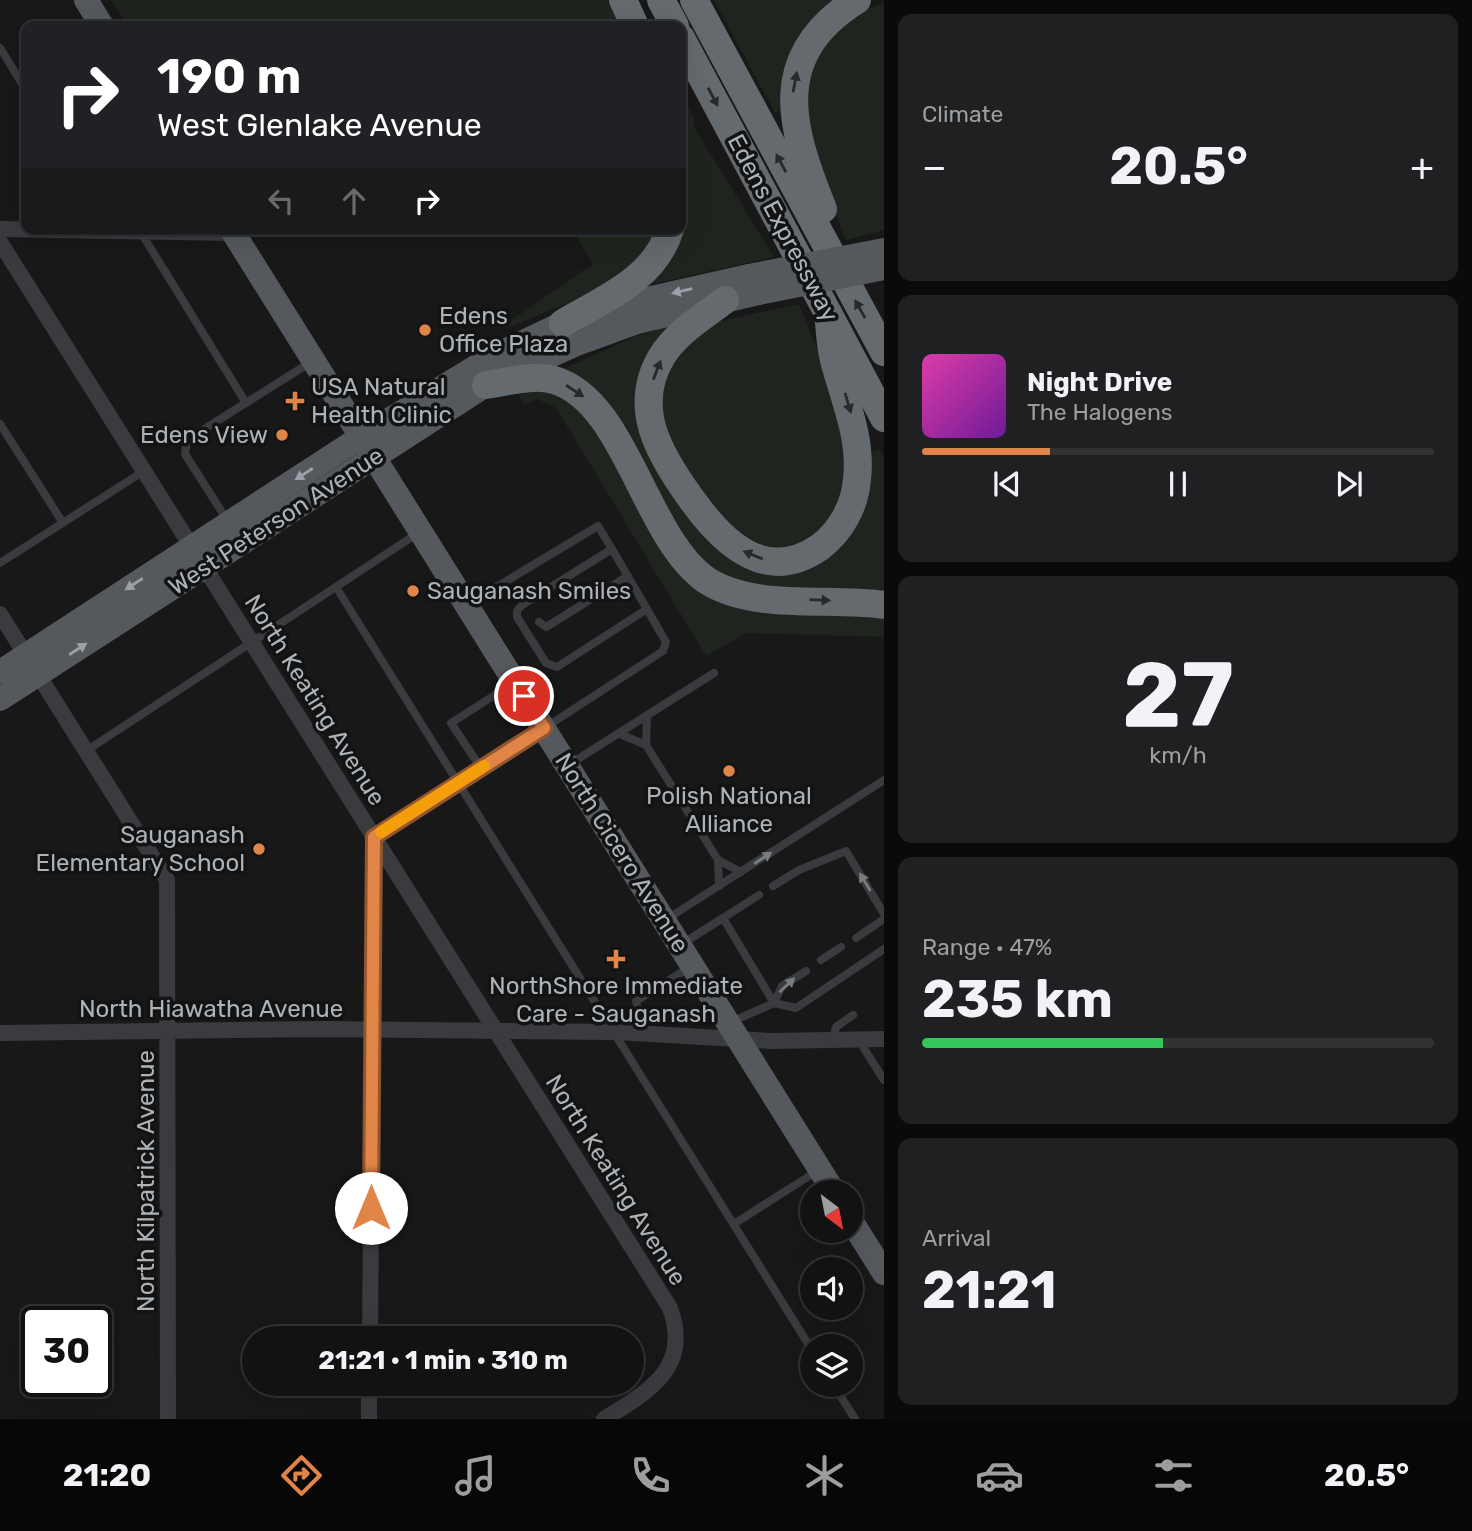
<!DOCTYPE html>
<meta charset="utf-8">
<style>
:root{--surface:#121213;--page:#1f2021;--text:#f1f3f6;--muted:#9c9ea0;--line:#313233;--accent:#e18448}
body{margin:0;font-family:Rubik,sans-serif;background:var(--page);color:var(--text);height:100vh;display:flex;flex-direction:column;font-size:26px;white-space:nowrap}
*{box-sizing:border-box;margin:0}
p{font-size:23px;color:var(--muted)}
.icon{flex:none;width:38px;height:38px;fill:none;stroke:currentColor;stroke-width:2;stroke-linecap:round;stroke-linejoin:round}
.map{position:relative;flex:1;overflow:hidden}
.details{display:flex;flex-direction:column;gap:14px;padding:14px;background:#0a0a0a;width:588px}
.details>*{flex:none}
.banner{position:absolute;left:21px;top:21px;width:665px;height:214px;border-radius:14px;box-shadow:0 7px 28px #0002,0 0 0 2px var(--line);background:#202124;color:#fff;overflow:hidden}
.needle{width:46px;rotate:148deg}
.buttons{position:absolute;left:800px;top:1180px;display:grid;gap:14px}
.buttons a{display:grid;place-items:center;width:63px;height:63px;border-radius:50%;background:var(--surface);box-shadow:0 7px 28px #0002,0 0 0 2px var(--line);font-size:35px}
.speed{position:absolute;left:21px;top:1306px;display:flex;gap:14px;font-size:35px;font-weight:700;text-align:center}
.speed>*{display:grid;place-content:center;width:91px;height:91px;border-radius:50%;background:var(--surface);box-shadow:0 7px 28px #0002,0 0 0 2px var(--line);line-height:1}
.speed .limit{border:4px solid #111;border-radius:10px;background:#fff;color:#111}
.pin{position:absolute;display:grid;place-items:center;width:60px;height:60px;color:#fff;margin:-30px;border:4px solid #fff;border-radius:50%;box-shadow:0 2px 7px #0007}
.me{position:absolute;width:77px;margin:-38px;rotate:0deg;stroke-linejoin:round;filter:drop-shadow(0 0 5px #0008)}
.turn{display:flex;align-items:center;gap:24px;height:147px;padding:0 21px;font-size:32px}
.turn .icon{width:91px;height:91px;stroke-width:2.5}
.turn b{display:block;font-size:49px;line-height:60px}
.lanes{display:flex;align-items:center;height:66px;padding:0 21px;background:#0003;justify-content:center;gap:35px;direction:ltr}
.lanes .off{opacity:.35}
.big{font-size:52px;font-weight:700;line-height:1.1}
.details .tile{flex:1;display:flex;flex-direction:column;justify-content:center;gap:10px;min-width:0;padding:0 24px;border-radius:14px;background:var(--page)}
.details .dial{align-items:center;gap:0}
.dial b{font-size:91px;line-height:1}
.song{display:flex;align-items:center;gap:21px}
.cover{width:84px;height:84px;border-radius:10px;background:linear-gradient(135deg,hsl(320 70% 55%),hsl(280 70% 35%))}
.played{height:7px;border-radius:4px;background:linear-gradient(90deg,var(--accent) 25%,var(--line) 25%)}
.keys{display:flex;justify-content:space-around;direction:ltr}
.heat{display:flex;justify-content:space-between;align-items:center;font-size:38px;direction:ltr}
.charge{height:10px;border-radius:5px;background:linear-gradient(90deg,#34c759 47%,var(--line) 0)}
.trip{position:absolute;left:242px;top:1326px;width:402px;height:70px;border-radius:35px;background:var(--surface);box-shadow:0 7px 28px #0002,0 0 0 2px var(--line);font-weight:700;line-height:70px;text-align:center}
.dock{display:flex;height:112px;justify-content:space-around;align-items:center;background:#070708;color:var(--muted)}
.dock .icon{width:49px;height:49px}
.dock .on{color:var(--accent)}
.dock b{font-size:32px;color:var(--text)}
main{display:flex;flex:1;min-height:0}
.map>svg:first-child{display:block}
</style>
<main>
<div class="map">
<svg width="884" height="1419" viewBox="0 0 884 1419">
<rect width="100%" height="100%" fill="#181819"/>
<g fill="#1f241e">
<polygon points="111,0 613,0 624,26 128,26"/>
<polygon points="714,0 842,0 784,109 775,113"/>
<path d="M884 3V230L846 240C821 176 777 84 839 30 854 17 864 8 884 3Z"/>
<polygon points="681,92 694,117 694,127 774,257 652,284 649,280 681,223 684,202"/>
<polygon points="572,229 660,229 651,252 611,285 505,329 503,326 593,264"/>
<polygon points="799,304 827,373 848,468 840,510 802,545 775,550 734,535 688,477 661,423 660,379 682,345 716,322"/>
<polygon points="674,324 645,373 706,531 808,563 867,454 879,449 884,458 884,596 763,591 711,573 561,370 636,336"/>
<polygon points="525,389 570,394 690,576 884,613 884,637 747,633 706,656 555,406 536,399 525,405 516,391"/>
</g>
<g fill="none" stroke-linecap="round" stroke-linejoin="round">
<g stroke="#393b3e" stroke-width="8">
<polyline points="0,48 26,90"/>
<polyline points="140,231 246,403"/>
<polyline points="239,232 295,229"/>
<polyline points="0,424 63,523"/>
<polyline points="227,520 185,454 187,440 311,362"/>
<polyline points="0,563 144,471"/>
<polyline points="336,587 812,1350"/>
<polyline points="468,604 598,526 612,549 522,605 517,611 517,617 546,663 557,667 647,609"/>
<polyline points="539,622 546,627 551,624 628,576"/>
<polyline points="546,727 663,651 666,642 612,549"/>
<polyline points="620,734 646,745 718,860 741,872"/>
<polyline points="646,745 647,718"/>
<polyline points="86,751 418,533"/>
<polyline points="570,764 714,673"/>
<polyline points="481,768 451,723 512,684"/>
<polyline points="718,860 719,886"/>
<polyline points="773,886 799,870 846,851 884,914"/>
<polyline points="723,918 759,895"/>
<polyline points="667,919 884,780"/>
<polyline points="856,938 884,919"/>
<polyline points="682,944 723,918 774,1003"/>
<polyline points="821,960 841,947"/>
<polyline points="774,1003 782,986 806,971"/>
<polyline points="731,1022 774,1003 796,1008 884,949"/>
<polyline points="644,1033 636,1001 690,967"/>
<polyline points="858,1039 884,1080"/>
<polyline points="833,1040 836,1027 853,1015"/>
<polyline points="734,1224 817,1171"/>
<polyline points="833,1384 855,1419"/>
</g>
<g stroke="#393b3e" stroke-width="16">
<polyline points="0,229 233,233"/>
<path d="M0 242 670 1308C692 1368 648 1392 604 1419"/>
<polyline points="0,614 167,880 168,1419"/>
<polyline points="0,1033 324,1029 615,1032 772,1041 884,1039"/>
<polyline points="370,1339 374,837 544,728"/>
<polyline points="369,1419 369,1384"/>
</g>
<g stroke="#55595d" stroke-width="24">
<polyline points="86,0 102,26"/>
<polyline points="231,229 834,1192"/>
<polyline points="0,672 361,437 492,357 563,323 625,304 749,276"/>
<polyline points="0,699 486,385 574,345 637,322 758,293"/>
<polyline points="850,1219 884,1273"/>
</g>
<g stroke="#656a6f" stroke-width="28">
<polyline points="623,0 635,26"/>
<polyline points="661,0 675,26"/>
<polyline points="694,0 884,352"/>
<polyline points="681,38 884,418"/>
<path d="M823 209C790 127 768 56 857 0"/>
<path d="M725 300C703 317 677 332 662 356 631 407 659 454 690 497 720 540 764 586 820 547 841 531 855 506 857 479 862 438 844 399 834 360 830 346 830 328 828 313"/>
<path d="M563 323C604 299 655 279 670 229"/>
<path d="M486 385C507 382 533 374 554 380 626 401 644 536 706 580 753 611 830 597 884 605"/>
</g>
<g stroke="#55595d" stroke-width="24">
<polyline points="749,276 884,250"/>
<polyline points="758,293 884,268"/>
</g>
</g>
<defs><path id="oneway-solid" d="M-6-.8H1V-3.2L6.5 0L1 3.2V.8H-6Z" transform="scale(1.75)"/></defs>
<g fill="#28292b">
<use href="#oneway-solid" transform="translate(795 82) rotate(-79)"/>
<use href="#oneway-solid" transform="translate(713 97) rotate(62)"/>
<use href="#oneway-solid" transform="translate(781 163) rotate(-118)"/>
<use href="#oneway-solid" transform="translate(860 309) rotate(-119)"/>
<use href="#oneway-solid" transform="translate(657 370) rotate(-69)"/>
<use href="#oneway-solid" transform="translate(575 391) rotate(33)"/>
<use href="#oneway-solid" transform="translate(848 403) rotate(73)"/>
<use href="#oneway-solid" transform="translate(753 555) rotate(-158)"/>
<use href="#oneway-solid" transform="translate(820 600) rotate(2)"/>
</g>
<g fill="#9aa1a6">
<use href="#oneway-solid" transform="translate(682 291) rotate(167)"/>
<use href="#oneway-solid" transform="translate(304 474) rotate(147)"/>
<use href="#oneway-solid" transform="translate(134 584) rotate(147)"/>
<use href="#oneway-solid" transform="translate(78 649) rotate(-33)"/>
</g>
<g fill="#787d81">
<use href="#oneway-solid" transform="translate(763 858) rotate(-33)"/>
<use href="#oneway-solid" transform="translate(865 882) rotate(-121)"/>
<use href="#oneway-solid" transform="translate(787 985) rotate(-43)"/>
</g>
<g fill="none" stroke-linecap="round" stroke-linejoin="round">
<g stroke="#92562f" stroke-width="18">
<polyline id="route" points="371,1208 374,837 544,728 524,696"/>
</g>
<use href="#route" stroke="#e18448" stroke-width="12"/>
<polyline stroke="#f59e0b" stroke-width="12" points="381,832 484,766"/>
</g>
<g fill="#e18448" stroke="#131314" stroke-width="2.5">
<circle cx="425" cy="330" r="7"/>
<path d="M291.5 390.5h7v7h7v7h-7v7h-7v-7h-7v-7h7z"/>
<circle cx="282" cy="435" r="7"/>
<circle cx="413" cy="591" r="7"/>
<circle cx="729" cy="771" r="7"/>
<circle cx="259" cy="849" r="7"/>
<path d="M612.5 948.5h7v7h7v7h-7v7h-7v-7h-7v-7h7z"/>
</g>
<g text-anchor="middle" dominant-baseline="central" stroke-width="7" stroke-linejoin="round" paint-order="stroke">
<g font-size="24" fill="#abb3b8" stroke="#131314">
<text transform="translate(783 228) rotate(62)">Edens Expressway</text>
<text transform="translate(276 521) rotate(-33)">West Peterson Avenue</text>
<text transform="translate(315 700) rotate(58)">North Keating Avenue</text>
<text transform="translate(622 853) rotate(58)">North Cicero Avenue</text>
<text x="211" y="1009">North Hiawatha Avenue</text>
<text transform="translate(616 1180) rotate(58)">North Keating Avenue</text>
<text transform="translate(146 1181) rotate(-90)">North Kilpatrick Avenue</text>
</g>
<g font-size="24" fill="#abb3b8" stroke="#131314" text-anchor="start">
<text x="439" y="316">Edens<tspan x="439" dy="28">Office Plaza</tspan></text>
<text x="311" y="387">USA Natural<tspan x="311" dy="28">Health Clinic</tspan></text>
<text x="268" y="435" text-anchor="end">Edens View</text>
<text x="427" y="591">Sauganash Smiles</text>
<text x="729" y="796" text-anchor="middle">Polish National<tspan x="729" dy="28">Alliance</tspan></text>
<text x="245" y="835" text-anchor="end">Sauganash<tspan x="245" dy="28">Elementary School</tspan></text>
<text x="616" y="986" text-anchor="middle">NorthShore Immediate<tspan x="616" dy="28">Care - Sauganash</tspan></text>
</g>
</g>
</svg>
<div class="buttons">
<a><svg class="needle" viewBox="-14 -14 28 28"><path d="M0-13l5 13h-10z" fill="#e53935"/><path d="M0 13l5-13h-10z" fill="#9c9ea0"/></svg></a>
<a><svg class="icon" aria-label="sound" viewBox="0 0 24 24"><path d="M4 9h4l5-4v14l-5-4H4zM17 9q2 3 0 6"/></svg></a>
<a><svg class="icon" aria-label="layers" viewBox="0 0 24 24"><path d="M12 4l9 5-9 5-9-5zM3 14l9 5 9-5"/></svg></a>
</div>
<div class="speed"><div class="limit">30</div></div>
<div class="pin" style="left:524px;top:696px;background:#d93025"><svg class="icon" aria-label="arrive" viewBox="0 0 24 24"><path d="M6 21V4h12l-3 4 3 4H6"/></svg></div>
<svg class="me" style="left:371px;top:1208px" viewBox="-20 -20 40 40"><circle r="19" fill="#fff"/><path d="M0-13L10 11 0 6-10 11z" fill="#e18448"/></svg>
<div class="trip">21:21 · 1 min · 310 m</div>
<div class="banner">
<div class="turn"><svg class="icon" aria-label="right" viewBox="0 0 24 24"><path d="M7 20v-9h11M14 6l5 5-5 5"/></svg><div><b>190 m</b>West Glenlake Avenue</div></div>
<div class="lanes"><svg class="icon off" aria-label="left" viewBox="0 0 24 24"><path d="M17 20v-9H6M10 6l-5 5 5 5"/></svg><svg class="icon off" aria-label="ahead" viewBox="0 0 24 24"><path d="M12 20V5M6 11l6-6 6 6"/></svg><svg class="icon" aria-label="right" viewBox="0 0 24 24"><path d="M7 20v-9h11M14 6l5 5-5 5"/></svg></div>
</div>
</div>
<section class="details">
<div class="tile"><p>Climate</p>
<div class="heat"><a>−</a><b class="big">20.5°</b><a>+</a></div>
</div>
<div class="tile">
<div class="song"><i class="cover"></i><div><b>Night Drive</b><p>The Halogens</p></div></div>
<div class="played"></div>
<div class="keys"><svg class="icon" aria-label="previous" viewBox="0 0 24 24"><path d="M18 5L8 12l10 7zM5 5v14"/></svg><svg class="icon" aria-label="pause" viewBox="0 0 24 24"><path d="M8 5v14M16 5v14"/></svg><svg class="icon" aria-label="next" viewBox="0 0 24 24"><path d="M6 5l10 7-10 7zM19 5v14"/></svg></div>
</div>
<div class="tile dial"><b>27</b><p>km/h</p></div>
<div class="tile"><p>Range · 47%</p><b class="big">235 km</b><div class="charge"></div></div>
<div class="tile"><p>Arrival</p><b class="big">21:21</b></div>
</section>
</main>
<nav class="dock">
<b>21:20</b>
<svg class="icon on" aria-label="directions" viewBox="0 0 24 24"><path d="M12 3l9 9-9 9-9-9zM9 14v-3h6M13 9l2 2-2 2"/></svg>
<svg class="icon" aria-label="music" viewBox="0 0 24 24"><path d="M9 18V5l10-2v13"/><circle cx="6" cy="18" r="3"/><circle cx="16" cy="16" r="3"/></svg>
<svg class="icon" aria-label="phone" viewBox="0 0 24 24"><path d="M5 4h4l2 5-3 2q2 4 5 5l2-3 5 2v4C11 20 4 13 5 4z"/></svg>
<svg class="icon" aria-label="climate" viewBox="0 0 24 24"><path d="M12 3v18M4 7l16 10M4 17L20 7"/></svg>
<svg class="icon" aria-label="car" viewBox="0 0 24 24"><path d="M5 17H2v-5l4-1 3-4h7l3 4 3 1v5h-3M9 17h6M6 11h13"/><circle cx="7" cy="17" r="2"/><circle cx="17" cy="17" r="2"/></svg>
<svg class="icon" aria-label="filters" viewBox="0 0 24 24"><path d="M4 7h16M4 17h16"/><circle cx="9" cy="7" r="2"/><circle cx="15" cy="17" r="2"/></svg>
<b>20.5°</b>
</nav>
